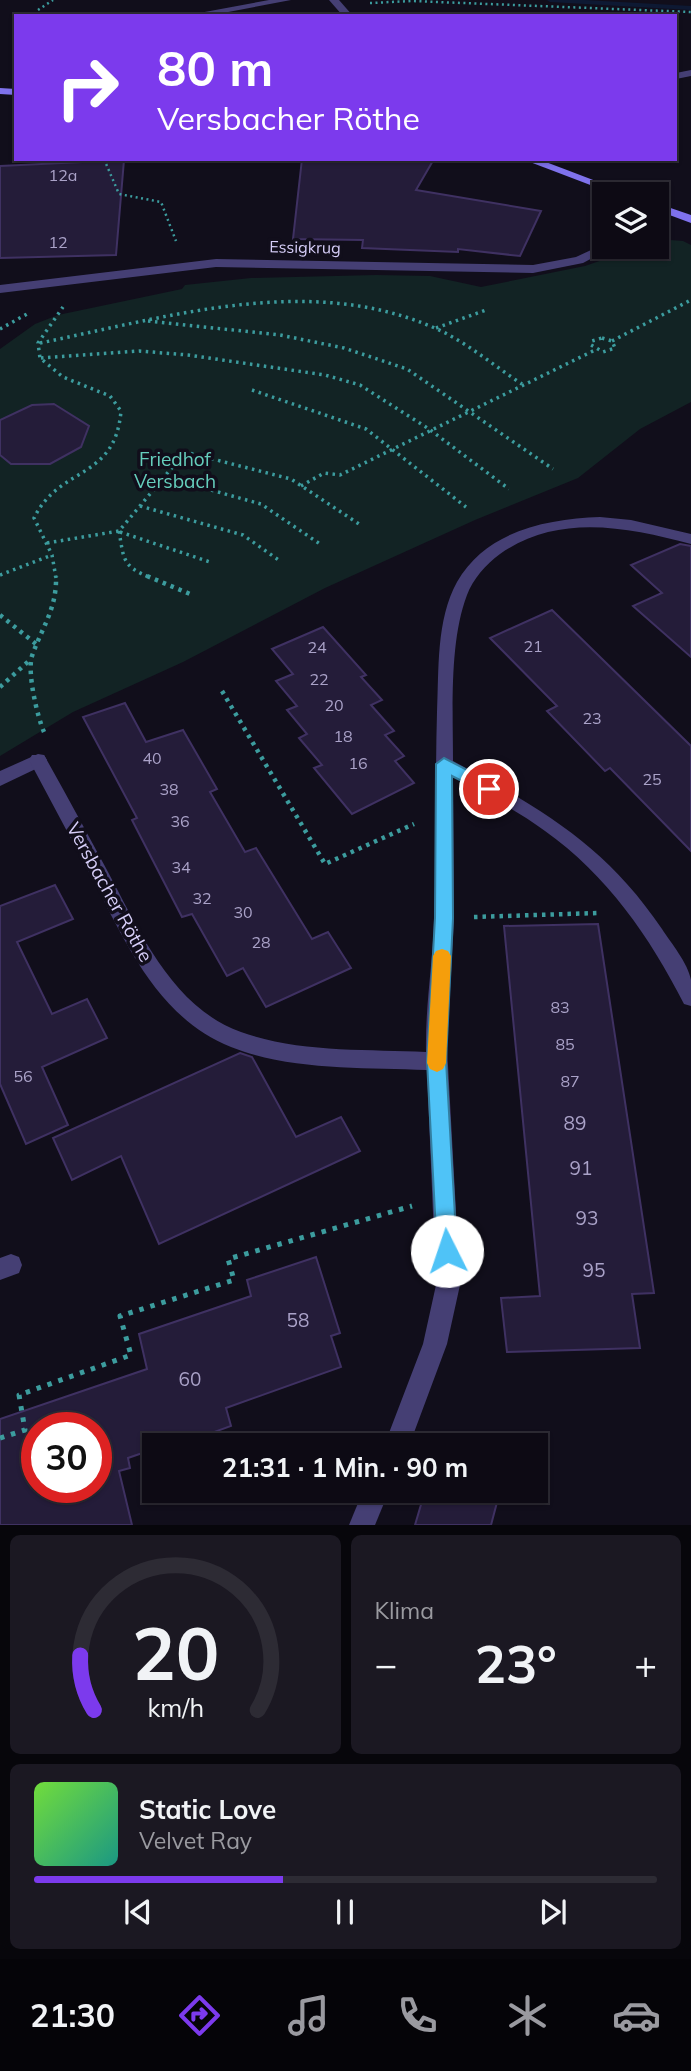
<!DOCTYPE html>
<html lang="de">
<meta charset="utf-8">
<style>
:root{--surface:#0d0a14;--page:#1b1822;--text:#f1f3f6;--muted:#9a9aa0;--line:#2d2b34;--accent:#7c3aed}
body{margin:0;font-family:Mulish,sans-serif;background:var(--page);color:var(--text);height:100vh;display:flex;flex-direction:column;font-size:26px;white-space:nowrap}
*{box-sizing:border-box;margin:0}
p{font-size:23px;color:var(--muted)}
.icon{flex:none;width:38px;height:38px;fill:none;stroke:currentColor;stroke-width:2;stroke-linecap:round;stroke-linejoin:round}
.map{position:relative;height:1525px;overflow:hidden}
.panel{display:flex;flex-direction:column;gap:10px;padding:10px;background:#07060b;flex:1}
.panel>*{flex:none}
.top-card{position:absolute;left:14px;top:14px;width:663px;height:147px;border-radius:0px;box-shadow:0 2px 5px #0004,0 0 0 2px var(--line);background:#7c3aed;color:#fff;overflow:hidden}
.controls{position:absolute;left:592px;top:182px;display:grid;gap:14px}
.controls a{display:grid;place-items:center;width:77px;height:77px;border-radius:0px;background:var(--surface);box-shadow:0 2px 5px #0004,0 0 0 2px var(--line);font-size:35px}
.speed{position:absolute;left:21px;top:1412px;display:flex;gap:14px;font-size:35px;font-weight:700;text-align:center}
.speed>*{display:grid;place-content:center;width:91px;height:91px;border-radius:50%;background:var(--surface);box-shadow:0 2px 5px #0004,0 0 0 2px var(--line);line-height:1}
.speed .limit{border:10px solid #d22;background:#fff;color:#111}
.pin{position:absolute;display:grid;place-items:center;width:60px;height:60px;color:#fff;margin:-30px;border:4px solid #fff;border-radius:50%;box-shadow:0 2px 7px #0007}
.me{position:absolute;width:77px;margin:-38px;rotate:356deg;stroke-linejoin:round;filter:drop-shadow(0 0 5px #0008)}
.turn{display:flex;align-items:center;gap:24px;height:147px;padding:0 28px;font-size:32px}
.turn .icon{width:91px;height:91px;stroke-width:2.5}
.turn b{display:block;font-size:49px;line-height:60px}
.big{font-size:52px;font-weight:700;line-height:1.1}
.panel .tile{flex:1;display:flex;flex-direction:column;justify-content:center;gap:10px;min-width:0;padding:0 24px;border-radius:10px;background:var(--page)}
.panel .dial{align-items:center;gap:0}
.dial svg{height:182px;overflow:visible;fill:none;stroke:var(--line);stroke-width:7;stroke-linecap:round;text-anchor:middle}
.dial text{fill:var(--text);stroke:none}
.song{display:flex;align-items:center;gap:21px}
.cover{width:84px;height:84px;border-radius:10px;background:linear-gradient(135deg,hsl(100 70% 55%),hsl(170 70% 35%))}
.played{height:7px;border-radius:4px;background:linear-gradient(90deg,var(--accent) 40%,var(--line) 40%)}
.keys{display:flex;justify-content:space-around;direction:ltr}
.heat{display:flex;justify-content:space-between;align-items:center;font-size:38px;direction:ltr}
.panel .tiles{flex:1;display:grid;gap:10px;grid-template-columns:1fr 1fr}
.tile:last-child{grid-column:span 2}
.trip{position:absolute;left:142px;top:1433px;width:406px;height:70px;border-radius:0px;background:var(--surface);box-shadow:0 2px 5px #0004,0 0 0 2px var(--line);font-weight:700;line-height:70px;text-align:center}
.tabs{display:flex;height:112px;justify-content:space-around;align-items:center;background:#050408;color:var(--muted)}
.tabs .icon{width:49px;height:49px}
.tabs .current{color:var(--accent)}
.tabs b{font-size:32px;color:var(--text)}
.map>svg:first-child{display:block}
</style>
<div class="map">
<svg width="691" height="1525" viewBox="0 0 691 1525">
<rect width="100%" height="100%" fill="#110e1b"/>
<polygon fill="#122324" points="656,239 683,241 691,245 691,402 640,429 578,478 475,520 325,588 183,662 73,712 0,756 0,349 35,324 58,315 182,289 185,285 251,278 376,275 430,276 481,287 585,266 640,247 656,247"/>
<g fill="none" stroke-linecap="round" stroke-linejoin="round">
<polygon fill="#0e1933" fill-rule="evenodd" points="547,0 585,0 691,6 691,10 550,2"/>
</g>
<g fill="#241c39" stroke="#3f3162" stroke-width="2" fill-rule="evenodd">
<polygon points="302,159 434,159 416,190 541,211 520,256 458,249 458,252 362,248 363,240 293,239"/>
<polygon points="124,160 116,255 0,258 0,166"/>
<polygon points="54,404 89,426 81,447 50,464 11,464 0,455 0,420 32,405"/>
<polygon points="680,544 691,546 691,657 633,606 662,593 631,565"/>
<polygon points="552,610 691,746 691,851 610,768 605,771 547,711 557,706 490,638"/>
<polygon points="323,627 366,675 361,677 382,700 371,705 394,731 385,735 404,756 395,761 414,783 352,814 314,768 322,765 299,738 307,734 287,710 297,706 276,681 293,674 272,649"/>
<polygon points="125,703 146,742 183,730 217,789 210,792 245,852 256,848 312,939 328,932 351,968 266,1007 243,968 227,976 192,914 182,917 132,820 137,818 83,717"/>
<polygon points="55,885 73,919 17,942 52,1014 87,999 107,1038 42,1067 68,1125 26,1144 0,1084 0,906"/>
<polygon points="598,924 654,1293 632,1294 640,1348 507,1352 501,1298 540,1296 504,926"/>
<polygon points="240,1053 252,1057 296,1137 341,1117 360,1151 159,1244 121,1156 72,1180 53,1138"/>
<path d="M316 1257 340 1333 331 1336 341 1367 226 1408 231 1426 176 1446H154V1449L128 1458 130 1468 119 1471 132 1525H0V1419L147 1369 139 1334 251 1296 247 1280ZM37 1428H96V1488H37Z"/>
<polygon points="425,1491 500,1491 491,1525 415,1525"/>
</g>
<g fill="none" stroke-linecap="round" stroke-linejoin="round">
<g stroke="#3c9c9e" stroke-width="2.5" stroke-dasharray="2 3.5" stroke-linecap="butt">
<polyline points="370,3 412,1 691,12"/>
<polyline points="38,10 53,0"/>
<polyline points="104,159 119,194 161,202 176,241"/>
</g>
<g stroke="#3c9c9e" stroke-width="3.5" stroke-dasharray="2.5 4.5" stroke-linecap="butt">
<polyline points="148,321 280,335 344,348 407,369 553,469"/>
<polyline points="436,328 486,310"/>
<polyline points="0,329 27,314"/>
<polygon points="602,338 612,341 615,348 603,352 591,345 592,341"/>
<polyline points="612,341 691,300"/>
<path d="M40 343C169 317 310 272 437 329 468 343 494 366 522 384"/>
<polyline points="41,358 139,351 188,355 325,375 360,385 429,429 509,489"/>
<polyline points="252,390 366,429 466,507"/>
<polyline points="164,477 261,504 320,544"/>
<polyline points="301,486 324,473 340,475 595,350"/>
<polyline points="140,506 243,535 280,561"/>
<path d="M119 531C124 560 122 566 151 578"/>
<polyline points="120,532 213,563"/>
<polyline points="47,543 119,531 185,452 291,479 359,524"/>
<polyline points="0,575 52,555"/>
<path d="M56 578 52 555 34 518C60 465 115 481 121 411L110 396 63 377 40 358 38 343 63 307"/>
</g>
<g stroke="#3c9c9e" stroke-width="4.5" stroke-dasharray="3.5 5" stroke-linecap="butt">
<polyline points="147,576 190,594"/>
<polyline points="0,615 36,644"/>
<polyline points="0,687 31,659"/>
<polyline points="222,691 325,864 414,824"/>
<path d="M44 732C37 716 27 672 32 656 42 627 57 609 56 576"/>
<polyline points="474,917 598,913"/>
</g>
<polyline stroke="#3c9c9e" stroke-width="5" stroke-dasharray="4.5 7" stroke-linecap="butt" points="0,1438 25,1430 19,1395 131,1355 120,1316 234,1280 228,1259 412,1206"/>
<g fill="#453f74" fill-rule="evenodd">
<polygon points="38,754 44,755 47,760 44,765 0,786 0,771"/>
<polygon points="11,1254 19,1257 22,1265 19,1273 0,1280 0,1258"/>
</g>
<g fill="#453f74" fill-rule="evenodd">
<polygon points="269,0 291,0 207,16 183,16"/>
<polygon points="329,0 339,0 353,16 343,16"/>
<polygon points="691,70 691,76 676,79 676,73"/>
<polygon points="666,206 672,209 656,217 656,209"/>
<polygon points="604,244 604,247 613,247 583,263 533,273 216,267 0,293 0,285 216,259 533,265 576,257"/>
<path d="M600 517 631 520 691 534V544C627 527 558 513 500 554 486 564 473 579 467 595 449 642 453 711 453 761 540 808 605 844 662 929 671 943 688 963 691 980 691 988 691 998 691 1006L684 1004C650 937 607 875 545 831 517 810 484 794 453 777L454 918 447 1047 460 1285 447 1344 409 1446H384L423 1344 436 1285 427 1070C363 1067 292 1071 231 1047 158 1018 126 943 92 878 71 839 50 799 29 760L32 755H44C66 794 87 833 108 872 140 932 173 1008 241 1032 299 1053 366 1049 426 1052 425 1007 433 963 434 919 437 850 435 781 437 712 439 670 436 620 457 582 486 531 546 519 600 517Z"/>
<polygon points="363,1491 389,1491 375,1525 349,1525"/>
</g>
<g fill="#7f72ec" fill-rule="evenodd">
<polygon points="0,88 16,89 16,95 0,94"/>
<polygon points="522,159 538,159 630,194 614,194"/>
<polygon points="656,203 691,215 691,223 656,210"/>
</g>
</g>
<polygon fill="#4fc3f7" stroke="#337fa1" stroke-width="2" points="444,758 494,784 497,789 489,795 452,776 453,918 446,1061 457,1251 454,1258 447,1261 440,1258 437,1251 427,1061 435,918 436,764"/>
<polygon fill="#f59e0b" points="442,949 448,951 451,956 446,1063 443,1069 437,1072 430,1069 427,1063 433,956 436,951"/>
<g text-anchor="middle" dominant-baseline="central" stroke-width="7" stroke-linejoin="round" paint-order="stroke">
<g font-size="16" fill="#aaa2c8">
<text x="63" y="175">12a</text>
<text x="58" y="242">12</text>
<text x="533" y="646">21</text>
<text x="317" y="647">24</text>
<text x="319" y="679">22</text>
<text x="334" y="705">20</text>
<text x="592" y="718">23</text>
<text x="343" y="736">18</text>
<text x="152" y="758">40</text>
<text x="358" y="763">16</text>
<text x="652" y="779">25</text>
<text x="169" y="789">38</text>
<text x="180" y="821">36</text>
<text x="181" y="867">34</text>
<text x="202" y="898">32</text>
<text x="243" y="912">30</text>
<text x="261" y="942">28</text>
<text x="560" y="1007">83</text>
<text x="565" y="1044">85</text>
<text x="23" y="1076">56</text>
<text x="570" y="1081">87</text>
</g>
<g font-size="16" fill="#d6cef8" stroke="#110e1b">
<text transform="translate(305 247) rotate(1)">Essigkrug</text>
</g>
<g font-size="19" fill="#65cdbc" stroke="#110e1b">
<text x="175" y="459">Friedhof<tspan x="175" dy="22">Versbach</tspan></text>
</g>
<g font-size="19" fill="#d6cef8" stroke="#110e1b">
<text transform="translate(110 892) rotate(61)">Versbacher Röthe</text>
</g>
<g font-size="19" fill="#aaa2c8">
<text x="575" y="1123">89</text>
<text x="581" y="1168">91</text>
<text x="587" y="1218">93</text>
<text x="594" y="1270">95</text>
<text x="298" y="1320">58</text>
<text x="190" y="1379">60</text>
</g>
</g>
</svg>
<div class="controls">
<a><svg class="icon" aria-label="layers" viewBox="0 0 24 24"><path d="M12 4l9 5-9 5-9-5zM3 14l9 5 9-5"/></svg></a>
</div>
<div class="speed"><div class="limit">30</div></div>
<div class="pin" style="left:489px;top:789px;background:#d93025"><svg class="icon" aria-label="arrive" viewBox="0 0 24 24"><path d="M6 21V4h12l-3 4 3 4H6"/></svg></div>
<svg class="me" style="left:447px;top:1251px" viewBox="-20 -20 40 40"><circle r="19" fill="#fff"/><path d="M0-13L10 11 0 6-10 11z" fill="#4fc3f7"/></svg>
<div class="trip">21:31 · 1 Min. · 90 m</div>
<div class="top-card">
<div class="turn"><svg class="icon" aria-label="right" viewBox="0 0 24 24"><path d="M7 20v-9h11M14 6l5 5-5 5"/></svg><div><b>80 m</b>Versbacher Röthe</div></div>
</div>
</div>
<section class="panel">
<div class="tiles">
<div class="tile dial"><svg viewBox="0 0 100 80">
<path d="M14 69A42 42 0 1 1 86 69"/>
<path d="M14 69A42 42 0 0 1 8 45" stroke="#7c3aed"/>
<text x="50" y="56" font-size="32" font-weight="700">20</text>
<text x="50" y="72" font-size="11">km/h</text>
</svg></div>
<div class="tile"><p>Klima</p>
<div class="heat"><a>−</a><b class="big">23°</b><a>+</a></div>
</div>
<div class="tile">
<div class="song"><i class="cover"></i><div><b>Static Love</b><p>Velvet Ray</p></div></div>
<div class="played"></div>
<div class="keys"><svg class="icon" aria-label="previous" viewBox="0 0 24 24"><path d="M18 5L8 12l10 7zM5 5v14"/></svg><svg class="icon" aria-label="pause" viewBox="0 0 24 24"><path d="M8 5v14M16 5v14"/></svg><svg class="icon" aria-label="next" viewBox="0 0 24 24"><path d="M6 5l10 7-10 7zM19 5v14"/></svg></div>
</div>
</div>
</section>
<nav class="tabs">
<b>21:30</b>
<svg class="icon current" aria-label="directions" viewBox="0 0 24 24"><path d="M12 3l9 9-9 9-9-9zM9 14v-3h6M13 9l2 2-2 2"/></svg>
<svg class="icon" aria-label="music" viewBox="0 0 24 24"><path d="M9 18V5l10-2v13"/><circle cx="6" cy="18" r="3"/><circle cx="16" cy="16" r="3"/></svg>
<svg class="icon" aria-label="phone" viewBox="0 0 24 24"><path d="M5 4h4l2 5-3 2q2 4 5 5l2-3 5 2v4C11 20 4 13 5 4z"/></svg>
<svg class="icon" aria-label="climate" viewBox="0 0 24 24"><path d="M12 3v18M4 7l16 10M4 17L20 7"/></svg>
<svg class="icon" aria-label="car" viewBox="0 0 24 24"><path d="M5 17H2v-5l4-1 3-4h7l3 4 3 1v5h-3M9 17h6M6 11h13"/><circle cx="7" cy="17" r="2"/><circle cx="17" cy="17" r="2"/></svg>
</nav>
